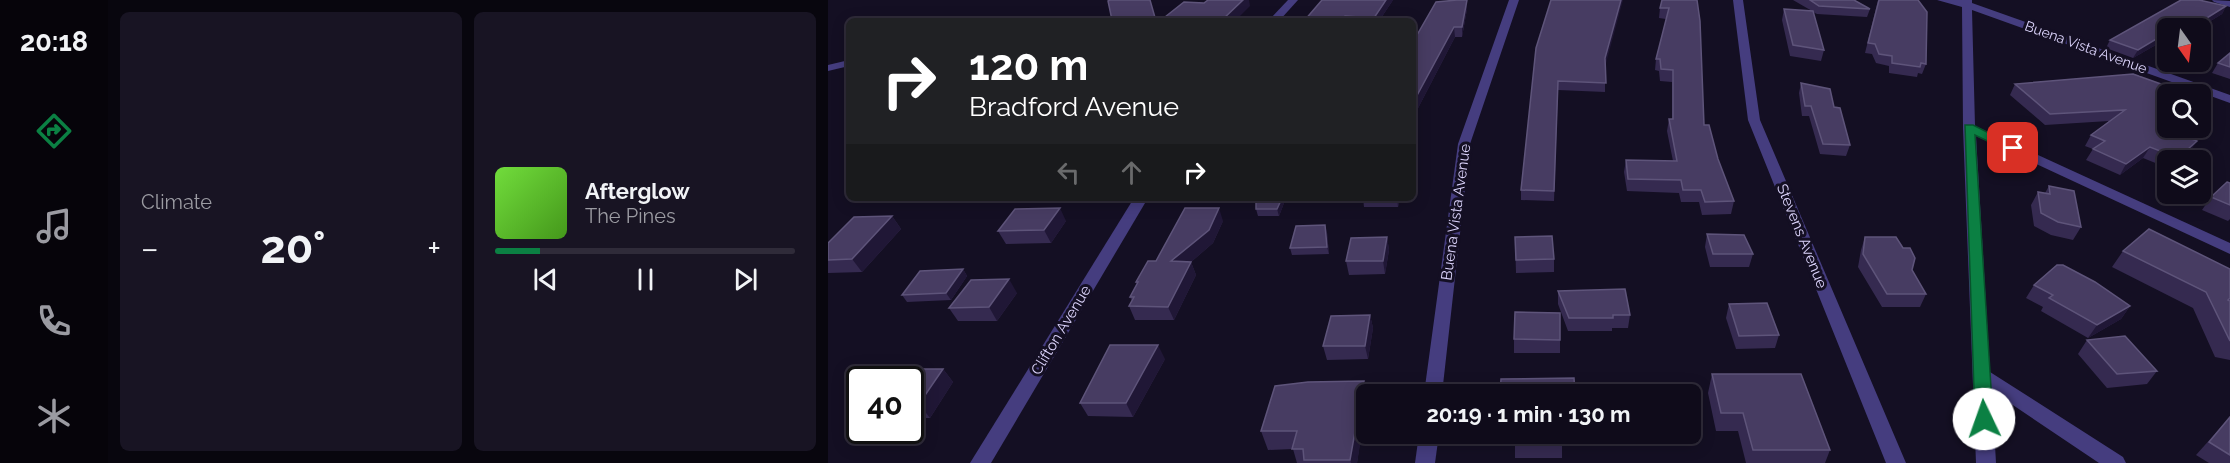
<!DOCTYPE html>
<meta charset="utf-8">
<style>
:root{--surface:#0f0b1a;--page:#181423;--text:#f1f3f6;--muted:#9b9ba2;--line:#2f2b39;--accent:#0b8043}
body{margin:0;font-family:Raleway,sans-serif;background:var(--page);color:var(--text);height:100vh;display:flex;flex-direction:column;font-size:22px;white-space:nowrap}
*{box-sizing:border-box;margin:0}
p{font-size:20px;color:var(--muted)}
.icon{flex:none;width:33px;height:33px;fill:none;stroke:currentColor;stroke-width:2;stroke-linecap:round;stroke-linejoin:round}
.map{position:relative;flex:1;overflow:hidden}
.drawer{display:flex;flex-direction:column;gap:12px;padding:12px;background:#08060e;width:720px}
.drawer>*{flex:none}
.hud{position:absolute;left:18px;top:18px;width:570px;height:183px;border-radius:9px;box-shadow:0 3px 15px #0003,0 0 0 2px var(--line);background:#202124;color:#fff;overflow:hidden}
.needle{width:39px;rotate:166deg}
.buttons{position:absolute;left:1329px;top:18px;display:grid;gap:12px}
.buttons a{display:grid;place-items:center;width:54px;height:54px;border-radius:9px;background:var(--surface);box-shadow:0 3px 15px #0003,0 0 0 2px var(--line);font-size:30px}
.speed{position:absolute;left:18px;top:366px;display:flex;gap:12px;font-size:30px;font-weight:700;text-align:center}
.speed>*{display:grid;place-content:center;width:78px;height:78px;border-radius:50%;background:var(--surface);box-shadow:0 3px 15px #0003,0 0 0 2px var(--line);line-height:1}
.speed .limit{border:3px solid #111;border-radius:9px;background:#fff;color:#111}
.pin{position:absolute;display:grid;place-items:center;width:51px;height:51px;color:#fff;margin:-26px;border-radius:12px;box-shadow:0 3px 9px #0006}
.me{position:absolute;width:66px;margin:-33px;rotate:357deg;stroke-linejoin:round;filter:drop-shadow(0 0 4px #0008)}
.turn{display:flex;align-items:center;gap:21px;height:126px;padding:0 24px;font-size:27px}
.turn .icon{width:78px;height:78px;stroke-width:2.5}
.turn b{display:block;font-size:42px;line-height:51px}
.lanes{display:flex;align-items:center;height:57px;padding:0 24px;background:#0003;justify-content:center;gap:30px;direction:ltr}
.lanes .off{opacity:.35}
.big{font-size:45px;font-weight:700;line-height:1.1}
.drawer .tile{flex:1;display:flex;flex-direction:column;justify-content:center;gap:9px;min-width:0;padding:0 21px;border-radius:9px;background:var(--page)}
.song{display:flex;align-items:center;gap:18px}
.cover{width:72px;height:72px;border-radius:9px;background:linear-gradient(135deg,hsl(100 70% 55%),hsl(100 70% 35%))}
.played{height:6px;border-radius:3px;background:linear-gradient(90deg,var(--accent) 15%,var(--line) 15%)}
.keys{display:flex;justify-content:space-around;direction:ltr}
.heat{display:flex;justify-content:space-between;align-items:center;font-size:33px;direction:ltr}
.drawer .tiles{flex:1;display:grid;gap:12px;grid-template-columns:repeat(2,1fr)}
.trip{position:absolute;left:528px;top:384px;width:345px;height:60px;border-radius:9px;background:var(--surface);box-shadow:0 3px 15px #0003,0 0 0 2px var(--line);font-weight:700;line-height:60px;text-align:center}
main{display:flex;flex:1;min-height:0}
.dock{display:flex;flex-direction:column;width:108px;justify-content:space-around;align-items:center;background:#06040a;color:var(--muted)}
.dock .icon{width:42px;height:42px}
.dock .current{color:var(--accent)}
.dock b{font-size:27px;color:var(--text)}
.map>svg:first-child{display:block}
</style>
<main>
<nav class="dock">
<b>20:18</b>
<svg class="icon current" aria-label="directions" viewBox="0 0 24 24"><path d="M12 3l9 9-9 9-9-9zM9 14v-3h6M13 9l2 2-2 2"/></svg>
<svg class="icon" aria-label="music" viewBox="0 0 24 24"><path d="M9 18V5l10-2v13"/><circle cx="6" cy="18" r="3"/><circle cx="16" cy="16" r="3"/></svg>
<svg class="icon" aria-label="phone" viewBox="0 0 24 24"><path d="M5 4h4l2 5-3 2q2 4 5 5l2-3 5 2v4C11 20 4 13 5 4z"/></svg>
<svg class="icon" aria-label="climate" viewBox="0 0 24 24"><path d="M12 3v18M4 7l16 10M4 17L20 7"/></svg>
</nav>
<section class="drawer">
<div class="tiles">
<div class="tile"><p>Climate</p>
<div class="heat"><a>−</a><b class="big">20°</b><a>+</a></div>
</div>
<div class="tile">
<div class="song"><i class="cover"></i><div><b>Afterglow</b><p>The Pines</p></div></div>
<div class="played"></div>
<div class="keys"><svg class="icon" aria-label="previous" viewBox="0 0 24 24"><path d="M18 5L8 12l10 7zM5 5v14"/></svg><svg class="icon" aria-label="pause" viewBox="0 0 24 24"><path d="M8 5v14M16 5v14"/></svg><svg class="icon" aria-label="next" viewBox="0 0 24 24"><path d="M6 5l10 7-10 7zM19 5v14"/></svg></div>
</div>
</div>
</section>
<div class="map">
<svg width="1402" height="463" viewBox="0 0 1402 463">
<rect width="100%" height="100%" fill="#140f23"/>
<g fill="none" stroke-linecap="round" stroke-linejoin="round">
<g fill="#453d7f" fill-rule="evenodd">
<polygon points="460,0 470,0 451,21 440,21"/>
<polygon points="681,0 691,0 642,144 614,394 596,394 630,144"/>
<polygon points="905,0 915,0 932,120 1078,463 1058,463 920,120"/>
<polygon points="1109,0 1144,0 1144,3 1402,95 1402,103 1144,10 1147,126 1402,243 1402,254 1148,136 1162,372 1295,457 1298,463 1271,463 1164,391 1168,463 1148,463 1135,128 1134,7"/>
<polygon points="1384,0 1402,1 1402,7 1386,2"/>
<polygon points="21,60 21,66 0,71 0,65"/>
<polygon points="306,198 320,198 163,463 142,463"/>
<polygon points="591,434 611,434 607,463 587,463"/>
</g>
</g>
<g fill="#352a50">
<polygon points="565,0 551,21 476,21"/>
<polygon points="723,0 777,64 777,92 730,90 726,201 693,200 693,190"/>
<polygon points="869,0 876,125 906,201 903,214 874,215 871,202 853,202 851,193 799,191 796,172 798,160 845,161 839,131 841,119 844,119 844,82 832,81 831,71 827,70 828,59 838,19 831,18 832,8"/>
<polygon points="965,0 1026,0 1042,9 1039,17 989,14 985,12 996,50 993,61 962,56 954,20 956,9 984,11"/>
<polygon points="1050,0 1098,64 1094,74 1090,73 1089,77 1061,73 1061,66 1048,63 1044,54 1037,53"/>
<polygon points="1398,6 1394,14 1371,28 1340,28 1340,38 1305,58 1278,48 1282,40"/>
<polygon points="639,9 634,37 627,37 588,112 585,42"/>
<polygon points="1402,53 1402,79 1384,73 1390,63"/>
<polygon points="1305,74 1361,153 1353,160 1340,160 1340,168 1315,158 1292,175 1258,160 1265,149 1257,146 1263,135 1281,121 1217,125 1182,95 1187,84"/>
<polygon points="973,83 1006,107 1022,145 1018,156 992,154 981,116 974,116 971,93"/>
<polygon points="1402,183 1402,219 1400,221 1374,210 1383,197"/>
<polygon points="1221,186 1253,227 1245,240 1223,235 1206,226 1203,205 1210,192 1217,193"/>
<polygon points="428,198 458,198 451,216 430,216 428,209"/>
<polygon points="535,198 572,198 570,207 536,207"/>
<polygon points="64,216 73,229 34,272 0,273 0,243"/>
<polygon points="238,221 223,243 178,244 170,231"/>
<polygon points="395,221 385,243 363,262 368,275 346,320 307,320 301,306 304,301 302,297 309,284 308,282 328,261"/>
<polygon points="499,232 501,254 464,255 462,248"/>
<polygon points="879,234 925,254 921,267 882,267 877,247"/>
<polygon points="559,237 561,250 557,274 521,275 518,261"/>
<polygon points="687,237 726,259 726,272 688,273"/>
<polygon points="1037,237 1075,248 1084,270 1098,294 1092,307 1054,307 1030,267 1033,250"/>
<polygon points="1295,251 1402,269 1402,300 1401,301 1402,301 1402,360 1387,357 1365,308 1284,267"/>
<polygon points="135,269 139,276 123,300 79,302 74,295"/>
<polygon points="1206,285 1302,306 1293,319 1260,338 1213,311 1215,307 1198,298"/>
<polygon points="730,291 802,315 800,328 784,328 784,331 740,331 730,304"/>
<polygon points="189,293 169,321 130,321 121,308"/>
<polygon points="901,304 951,335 947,348 908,349 898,318"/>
<polygon points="542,315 545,328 540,359 499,360 495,346"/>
<polygon points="686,339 732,340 732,353 686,353"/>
<polygon points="1259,340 1329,371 1319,384 1279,388 1250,354"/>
<polygon points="337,359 305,417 260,416 252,403"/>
<polygon points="115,369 125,382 102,418 82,418 82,380"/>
<polygon points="884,374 1002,450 997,463 918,463 910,431 888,431 880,393"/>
<polygon points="536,381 539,394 529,463 469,463 465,449 440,450 433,431"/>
<polygon points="32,398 32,411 26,405"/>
<polygon points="1402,417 1402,463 1381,463 1368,455"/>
<polygon points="687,434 734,445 734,458 687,458"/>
</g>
<g fill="#201736">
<polygon points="415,0 421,0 422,6 407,21 393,21"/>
<polygon points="558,0 565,0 551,21 546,21 546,18"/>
<polygon points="639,0 639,9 634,37 634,27"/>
<polygon points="793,0 795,0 777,67 777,58"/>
<polygon points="1398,6 1394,14 1371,28 1363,28"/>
<polygon points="626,27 627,37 588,112 585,126 585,109 586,101"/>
<polygon points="1340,32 1340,38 1305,58 1310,50"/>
<polygon points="1381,102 1373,113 1372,113 1372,108"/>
<polygon points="1347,128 1354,128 1335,142 1342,131"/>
<polygon points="1369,141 1361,153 1353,160 1349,160"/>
<polygon points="1322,147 1315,158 1292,175 1298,164"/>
<polygon points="454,198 458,198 451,216 449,209"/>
<polygon points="569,198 572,198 570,207"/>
<polygon points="232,208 238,221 223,243 216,230"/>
<polygon points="391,208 395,221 385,243 363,262 368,275 346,320 340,307 343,261"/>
<polygon points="64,216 73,229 34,272 24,259"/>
<polygon points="497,225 499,232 501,254 499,247"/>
<polygon points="559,237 561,250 557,274 555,261"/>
<polygon points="135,269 139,276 123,300 118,293"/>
<polygon points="181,279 189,293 169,321 161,307"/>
<polygon points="1302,306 1293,319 1260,338 1269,325"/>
<polygon points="542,315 545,328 540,359 537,346"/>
<polygon points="330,345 337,359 305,417 298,403"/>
<polygon points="115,369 125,382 102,418 91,404"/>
<polygon points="536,381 539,394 538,410 529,463 523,463 522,460"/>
</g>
<g fill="#473c62" stroke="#5e547a" stroke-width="1.5">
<polygon points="282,0 322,0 328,21 300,21 284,20 280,1"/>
<polygon points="380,0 415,0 393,21 332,21 356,2 376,3"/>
<polygon points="494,0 558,0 546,18 517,16 513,21 476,21"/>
<polygon points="629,0 639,0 634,27 626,27 586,101 585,109 585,42 608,2"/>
<polygon points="723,0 793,0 777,58 778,83 730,81 726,191 693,190 708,48"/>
<polygon points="834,0 869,0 872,21 876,125 881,125 890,159 906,201 877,202 873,190 855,190 853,180 800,179 798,160 849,161 841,119 845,119 845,70 833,69 832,59 828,59 841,8 832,8"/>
<polygon points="982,0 1026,0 1042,9 991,6"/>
<polygon points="1051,0 1090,0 1099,12 1098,64 1093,63 1092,67 1064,63 1064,56 1051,54 1047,44 1040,43"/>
<polygon points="1353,0 1371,0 1398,6 1363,28 1352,25 1346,28 1340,28 1340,32 1310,50 1282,40"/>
<polygon points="956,9 985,11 996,50 965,45"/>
<polygon points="1402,53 1402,67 1390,63"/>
<polygon points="1305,74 1361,94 1340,94 1340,128 1347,128 1342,131 1369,141 1350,158 1322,147 1298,164 1265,149 1277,141 1263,135 1297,110 1222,114 1187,84"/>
<polygon points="973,83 1002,89 1006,107 1012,108 1022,145 995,144 983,106 977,106"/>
<polygon points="1372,99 1381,102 1372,108"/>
<polygon points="1399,182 1402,183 1402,205 1383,197"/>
<polygon points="1221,186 1246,191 1253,227 1230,222 1213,213 1210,192 1222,194"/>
<polygon points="428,198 454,198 449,209 428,209"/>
<polygon points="232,208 216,230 170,231 187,209"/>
<polygon points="357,208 391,208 381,230 343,261 363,262 340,307 301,306 306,297 302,297 310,282 308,282 320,261 328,261"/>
<polygon points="64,216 24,259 0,260 0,243 26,217"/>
<polygon points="497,225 499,247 462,248 468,226"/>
<polygon points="1321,229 1402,269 1402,298 1400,300 1402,301 1402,341 1378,292 1295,251"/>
<polygon points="879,234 916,235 925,254 885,254"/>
<polygon points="724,236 726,259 688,260 687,237"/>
<polygon points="559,237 555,261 518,261 523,238"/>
<polygon points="1037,237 1068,237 1075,248 1082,248 1087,258 1084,270 1098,294 1059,294 1035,254"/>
<polygon points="1229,265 1235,265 1267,282 1302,306 1269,325 1221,298 1225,295 1206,285"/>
<polygon points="135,269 118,293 74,295 92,271"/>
<polygon points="181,279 161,307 121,308 143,280"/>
<polygon points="797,289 802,315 785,315 785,318 741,318 730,291"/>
<polygon points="939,303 951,335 911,336 901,304"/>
<polygon points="687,312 732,313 732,340 686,339"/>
<polygon points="542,315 537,346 495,346 503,316"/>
<polygon points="1297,336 1329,371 1289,374 1259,340"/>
<polygon points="282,345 330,345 298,403 252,403"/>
<polygon points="55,369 115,369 91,404 82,404 82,380 46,380"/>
<polygon points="884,374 973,374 1002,450 925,450 915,413 893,413"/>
<polygon points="746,378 747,394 672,394 673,379"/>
<polygon points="536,381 522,460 476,460 475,449 464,449 469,431 433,431 447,386 480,382"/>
<polygon points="32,398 32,405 26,405"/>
<polygon points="1402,417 1402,455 1381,442"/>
<rect x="687" y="434" width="47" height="11"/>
</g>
<polygon fill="#0b8043" stroke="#07532c" stroke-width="1.5" points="1137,125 1145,125 1191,148 1180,151 1147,135 1165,419 1162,424 1156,426 1150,424 1147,419"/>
<g text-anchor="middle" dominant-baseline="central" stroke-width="6" stroke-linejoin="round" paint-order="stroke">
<g font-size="14" fill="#dcd4fc" stroke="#140f23">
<text transform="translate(1258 47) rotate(20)">Buena Vista Avenue</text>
</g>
<g font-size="15" fill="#dcd4fc" stroke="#140f23">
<text transform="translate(628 212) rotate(-82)">Buena Vista Avenue</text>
<text transform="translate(974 236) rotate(68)">Stevens Avenue</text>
<text transform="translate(233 330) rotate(-59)">Clifton Avenue</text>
</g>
</g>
</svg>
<div class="buttons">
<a><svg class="needle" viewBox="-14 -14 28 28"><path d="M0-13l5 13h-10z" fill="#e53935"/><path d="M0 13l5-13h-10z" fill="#9b9ba2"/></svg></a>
<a><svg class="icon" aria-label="search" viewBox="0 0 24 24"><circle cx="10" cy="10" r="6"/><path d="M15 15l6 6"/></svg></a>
<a><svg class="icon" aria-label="layers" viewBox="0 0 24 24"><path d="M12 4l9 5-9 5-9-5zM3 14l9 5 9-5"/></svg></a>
</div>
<div class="speed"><div class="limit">40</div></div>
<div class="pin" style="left:1185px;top:148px;background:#d93025"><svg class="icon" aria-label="arrive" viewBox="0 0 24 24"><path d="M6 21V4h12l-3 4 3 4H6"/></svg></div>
<svg class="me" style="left:1156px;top:419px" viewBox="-20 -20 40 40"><circle r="19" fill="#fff"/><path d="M0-13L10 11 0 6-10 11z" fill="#0b8043"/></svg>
<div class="trip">20:19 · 1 min · 130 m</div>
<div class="hud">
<div class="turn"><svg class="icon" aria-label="right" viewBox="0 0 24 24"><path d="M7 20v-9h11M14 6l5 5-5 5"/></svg><div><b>120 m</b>Bradford Avenue</div></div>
<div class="lanes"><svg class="icon off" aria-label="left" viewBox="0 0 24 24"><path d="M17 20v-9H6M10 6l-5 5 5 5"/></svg><svg class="icon off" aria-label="ahead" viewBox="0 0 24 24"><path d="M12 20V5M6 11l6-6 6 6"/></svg><svg class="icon" aria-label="right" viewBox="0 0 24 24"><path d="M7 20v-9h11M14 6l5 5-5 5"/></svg></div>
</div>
</div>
</main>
